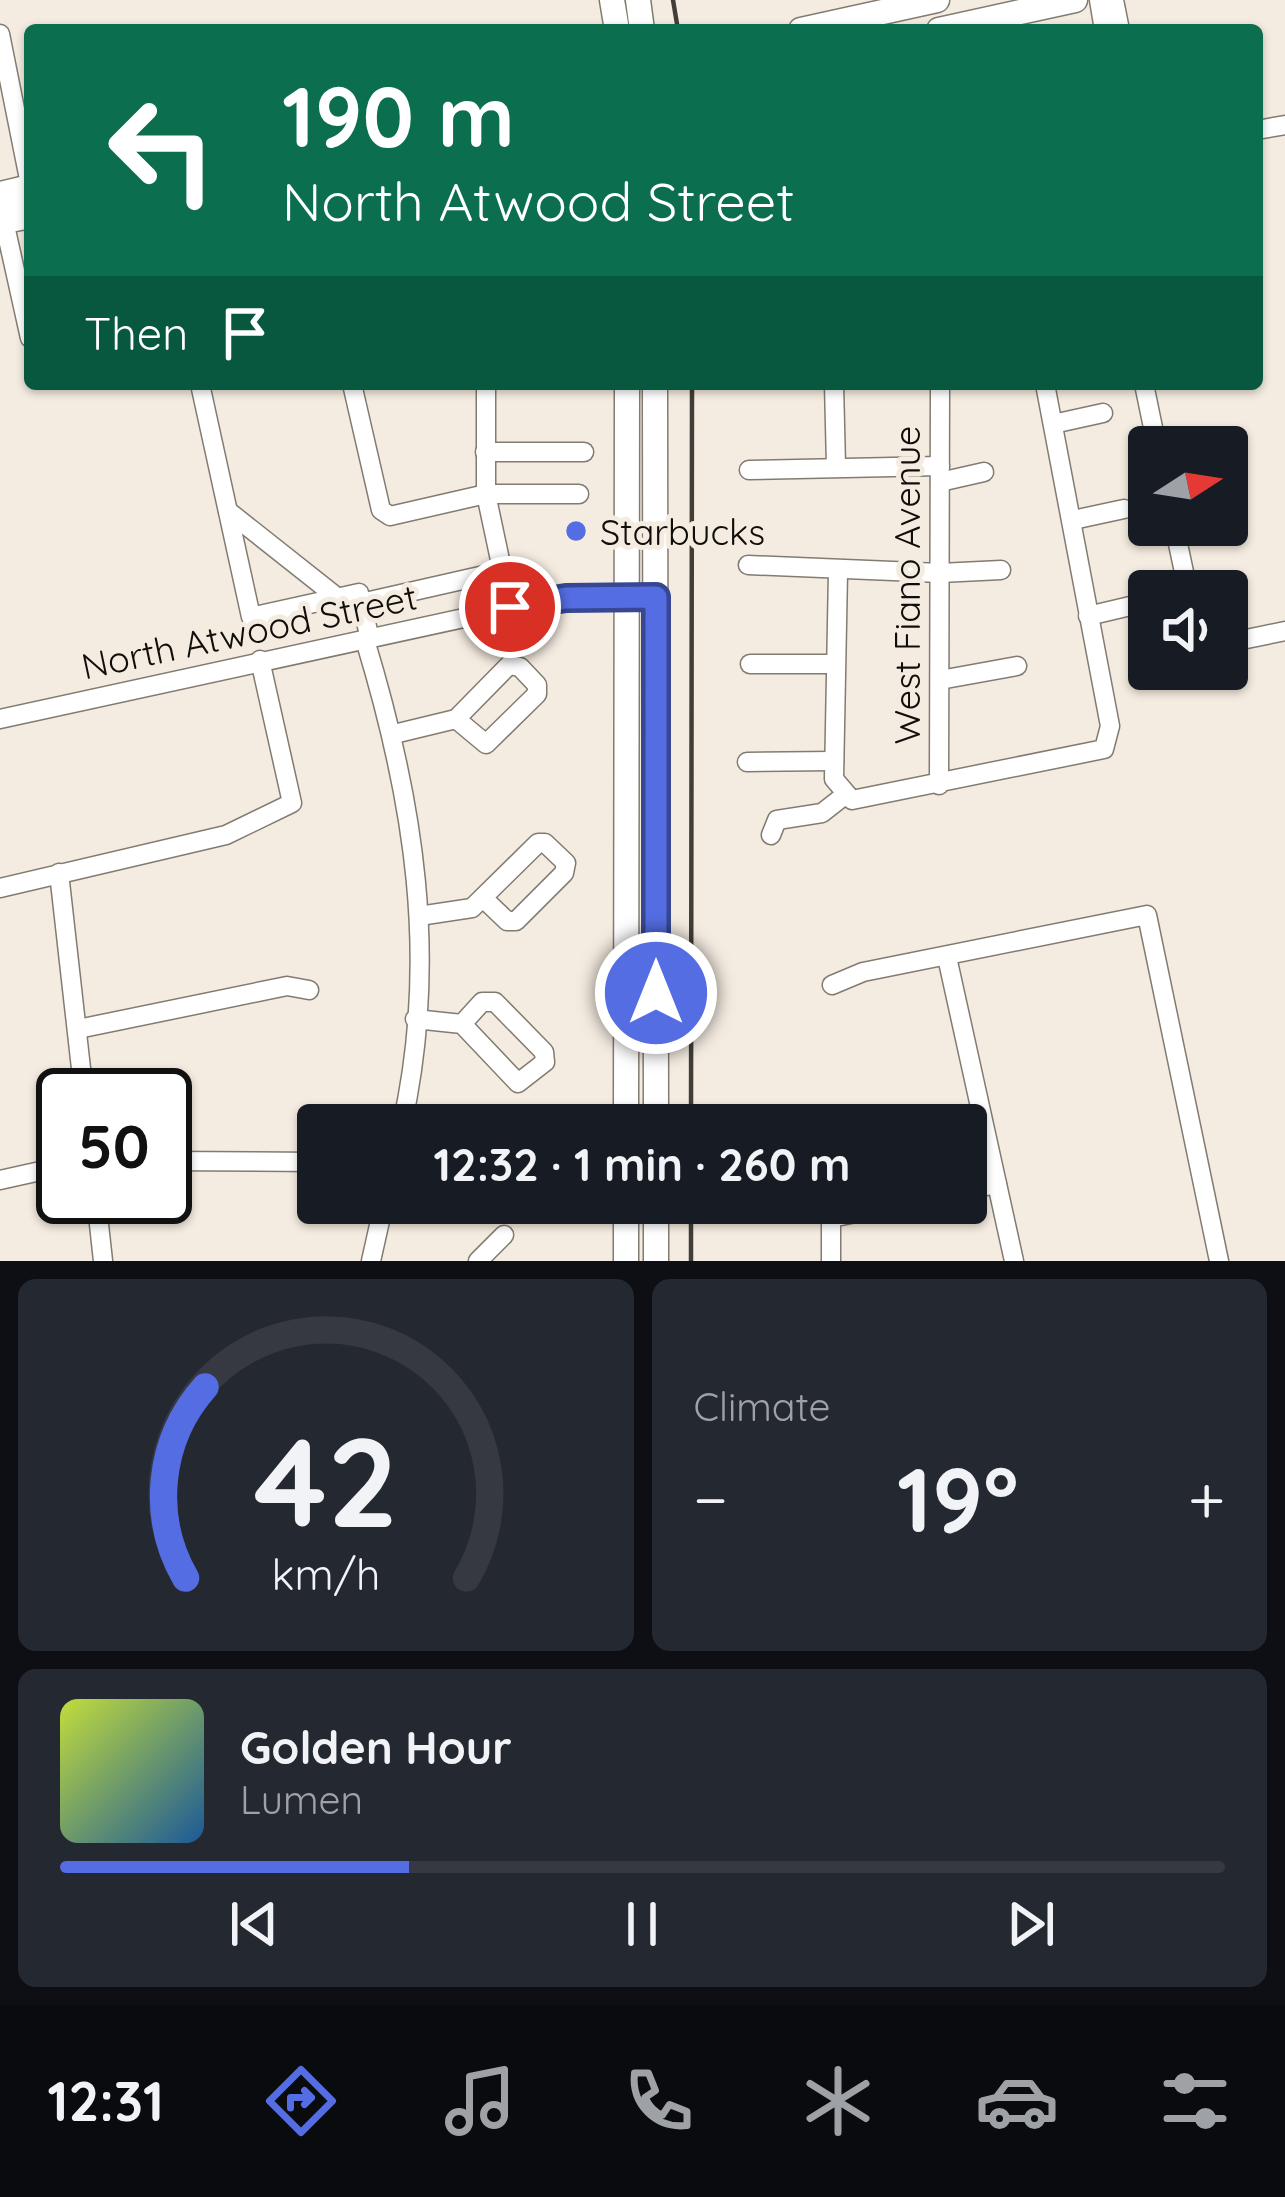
<!DOCTYPE html>
<meta charset="utf-8">
<style>
:root{--surface:#171b24;--page:#242831;--text:#f1f3f6;--muted:#9ea1a6;--line:#363941;--accent:#546de2}
body{margin:0;font-family:Quicksand,sans-serif;background:var(--page);color:var(--text);height:100vh;display:flex;flex-direction:column;font-size:45px;white-space:nowrap}
*{box-sizing:border-box;margin:0}
p{font-size:39px;color:var(--muted)}
.icon{flex:none;width:66px;height:66px;fill:none;stroke:currentColor;stroke-width:2;stroke-linecap:round;stroke-linejoin:round}
.map{position:relative;height:1261px;overflow:hidden}
.sheet{display:flex;flex-direction:column;gap:18px;padding:18px;background:#0d0f14;flex:1}
.sheet>*{flex:none}
.top-card{position:absolute;left:24px;top:24px;width:1239px;height:366px;border-radius:12px;box-shadow:0 3px 9px #0004;background:#0b6e4f;color:#fff;overflow:hidden}
.needle{width:78px;rotate:78deg}
.buttons{position:absolute;left:1128px;top:426px;display:grid;gap:24px}
.buttons a{display:grid;place-items:center;width:120px;height:120px;border-radius:12px;background:var(--surface);box-shadow:0 3px 9px #0004;font-size:60px}
.speed{position:absolute;left:36px;top:1068px;display:flex;gap:24px;font-size:60px;font-weight:700;text-align:center}
.speed>*{display:grid;place-content:center;width:156px;height:156px;border-radius:50%;background:var(--surface);box-shadow:0 3px 9px #0004;line-height:1}
.speed .limit{border:6px solid #111;border-radius:18px;background:#fff;color:#111}
.pin{position:absolute;display:grid;place-items:center;width:102px;height:102px;color:#fff;margin:-51px;border:6px solid #fff;border-radius:50%;box-shadow:0 3px 12px #0007}
.me{position:absolute;width:132px;margin:-66px;rotate:0deg;stroke-linejoin:round;filter:drop-shadow(0 0 9px #0008)}
.turn{display:flex;align-items:center;gap:42px;height:252px;padding:0 60px;font-size:54px}
.turn .icon{width:156px;height:156px;stroke-width:2.5}
.turn b{display:block;font-size:84px;line-height:102px}
.then{display:flex;align-items:center;height:114px;padding:0 60px;background:#0003;gap:24px;font-size:45px}
.big{font-size:90px;font-weight:700;line-height:1.1}
.sheet .widget{flex:1;display:flex;flex-direction:column;justify-content:center;gap:18px;min-width:0;padding:0 42px;border-radius:18px;background:var(--page)}
.sheet .dial{align-items:center;gap:0}
.dial svg{height:312px;overflow:visible;fill:none;stroke:var(--line);stroke-width:7;stroke-linecap:round;text-anchor:middle}
.dial text{fill:var(--text);stroke:none}
.song{display:flex;align-items:center;gap:36px}
.cover{width:144px;height:144px;border-radius:18px;background:linear-gradient(135deg,hsl(70 70% 55%),hsl(210 70% 35%))}
.played{height:12px;border-radius:6px;background:linear-gradient(90deg,var(--accent) 30%,var(--line) 30%)}
.keys{display:flex;justify-content:space-around;direction:ltr}
.heat{display:flex;justify-content:space-between;align-items:center;font-size:66px;direction:ltr}
.sheet .tiles{flex:1;display:grid;gap:18px;grid-template-columns:1fr 1fr}
.widget:last-child{grid-column:span 2}
.trip{position:absolute;left:297px;top:1104px;width:690px;height:120px;border-radius:12px;background:var(--surface);box-shadow:0 3px 9px #0004;font-weight:700;line-height:120px;text-align:center}
.tabs{display:flex;height:192px;justify-content:space-around;align-items:center;background:#090b0e;color:var(--muted)}
.tabs .icon{width:84px;height:84px}
.tabs .current{color:var(--accent)}
.tabs b{font-size:54px;color:var(--text)}
.map>svg:first-child{display:block}
</style>
<div class="map">
<svg width="1285" height="1261" viewBox="0 0 1285 1261">
<rect width="100%" height="100%" fill="#f5ece1"/>
<g fill="none" stroke-linecap="round" stroke-linejoin="round">
<g stroke="#827b71" stroke-width="21">
<g id="minor">
<polyline points="1099,0 1104,30"/>
<polyline points="1114,0 1120,30"/>
<polyline points="0,34 30,184"/>
<polyline points="1257,130 1285,125"/>
<polyline points="0,209 18,204 30,188"/>
<polyline points="4,221 30,338"/>
<polyline points="200,384 251,617 359,593 370,639"/>
<polyline points="352,384 381,510 390,516 486,494 579,494"/>
<polyline points="486,384 486,494 510,607"/>
<polyline points="834,384 836,466"/>
<polyline points="1144,384 1157,447"/>
<polyline points="1053,424 1103,413"/>
<polyline points="485,452 584,452"/>
<polyline points="749,470 940,466"/>
<polyline points="940,482 984,472"/>
<polyline points="228,511 338,598"/>
<polyline points="1073,520 1124,509"/>
<polyline points="1174,525 1188,591"/>
<polyline points="748,565 940,573 1001,570"/>
<polyline points="838,572 834,779 852,800 1104,749 1110,726 1045,384"/>
<polyline points="361,603 502,571"/>
<polyline points="1088,616 1143,603"/>
<path d="M365 640C414 801 439 958 402 1125"/>
<polyline points="1227,643 1285,631"/>
<polyline points="750,664 834,664"/>
<polyline points="940,680 1017,666"/>
<polyline points="0,719 537,602 639,596"/>
<polyline points="394,734 456,719 486,744 537,694 537,685 520,667 509,665 456,719"/>
<polyline points="747,762 834,761"/>
<polyline points="939,785 940,384"/>
<polyline points="771,835 777,820 822,813 845,795"/>
<polyline points="59,873 84,1095"/>
<polyline points="0,888 226,835 292,803 260,660"/>
<polyline points="419,916 472,908 538,843 545,843 566,863 564,873 516,921 507,921 483,898"/>
<polyline points="947,957 1014,1261"/>
<polyline points="832,985 863,972 1147,915 1219,1261"/>
<polyline points="415,1019 462,1024 518,1083 545,1062 544,1052 495,1002 482,1002 462,1024"/>
<polyline points="78,1029 287,986 309,990"/>
<polyline points="165,1161 318,1162"/>
<polyline points="0,1180 63,1166"/>
<polyline points="966,1190 997,1184"/>
<polyline points="96,1197 103,1261"/>
<polyline points="371,1261 384,1203"/>
<polyline points="478,1261 504,1235"/>
<polyline points="831,1261 831,1218 905,1203"/>
</g>
</g>
<g stroke="#827b71" stroke-width="27">
<g id="major">
<polyline points="612,0 617,30"/>
<polyline points="638,0 642,30"/>
<polyline points="801,30 937,0"/>
<polyline points="939,30 1075,0"/>
<polyline points="0,194 30,187"/>
<polyline points="0,222 30,216"/>
<polyline points="655,384 656,1125"/>
<polyline points="626,1125 627,384"/>
<polyline points="626,1261 626,1203"/>
<polyline points="656,1261 656,1203"/>
</g>
</g>
<use href="#minor" stroke="#fff" stroke-width="18"/>
<use href="#major" stroke="#fff" stroke-width="24"/>
<g stroke="#413e38" stroke-width="4.5">
<polyline points="673,0 678,30"/>
<polyline points="691,1125 692,384"/>
<polyline points="691,1261 691,1203"/>
</g>
</g>
<g fill="none" stroke-linecap="round" stroke-linejoin="round">
<g stroke="#374793" stroke-width="30">
<polyline id="route" points="510,607 566,598 656,597 656,993"/>
</g>
<use href="#route" stroke="#546de2" stroke-width="21"/>
</g>
<circle fill="#546de2" stroke="#f5ece1" stroke-width="4.5" cx="576" cy="531" r="12"/>
<g text-anchor="middle" dominant-baseline="central" stroke-width="10" stroke-linejoin="round" paint-order="stroke">
<g font-size="36" fill="#100e0a" stroke="#f5ece1" text-anchor="start">
<text x="600" y="531">Starbucks</text>
</g>
<g font-size="36" fill="#100e0a" stroke="#f5ece1">
<text transform="translate(906 585) rotate(-90)">West Fiano Avenue</text>
<text transform="translate(249 631) rotate(-12)">North Atwood Street</text>
</g>
</g>
</svg>
<div class="buttons">
<a><svg class="needle" viewBox="-14 -14 28 28"><path d="M0-13l5 13h-10z" fill="#e53935"/><path d="M0 13l5-13h-10z" fill="#9ea1a6"/></svg></a>
<a><svg class="icon" aria-label="sound" viewBox="0 0 24 24"><path d="M4 9h4l5-4v14l-5-4H4zM17 9q2 3 0 6"/></svg></a>
</div>
<div class="speed"><div class="limit">50</div></div>
<div class="pin" style="left:510px;top:607px;background:#d93025"><svg class="icon" aria-label="arrive" viewBox="0 0 24 24"><path d="M6 21V4h12l-3 4 3 4H6"/></svg></div>
<svg class="me" style="left:656px;top:993px" viewBox="-20 -20 40 40"><circle r="17" fill="#546de2" stroke="#fff" stroke-width="3"/><path d="M0-11L8 9 0 5-8 9z" fill="#fff"/></svg>
<div class="trip">12:32 · 1 min · 260 m</div>
<div class="top-card">
<div class="turn"><svg class="icon" aria-label="left" viewBox="0 0 24 24"><path d="M17 20v-9H6M10 6l-5 5 5 5"/></svg><div><b>190 m</b>North Atwood Street</div></div>
<div class="then">Then<svg class="icon" aria-label="arrive" viewBox="0 0 24 24"><path d="M6 21V4h12l-3 4 3 4H6"/></svg></div>
</div>
</div>
<section class="sheet">
<div class="tiles">
<div class="widget dial"><svg viewBox="0 0 100 80">
<path d="M14 69A42 42 0 1 1 86 69"/>
<path d="M14 69A42 42 0 0 1 19 20" stroke="#546de2"/>
<text x="50" y="56" font-size="32" font-weight="700">42</text>
<text x="50" y="72" font-size="11">km/h</text>
</svg></div>
<div class="widget"><p>Climate</p>
<div class="heat"><a>−</a><b class="big">19°</b><a>+</a></div>
</div>
<div class="widget">
<div class="song"><i class="cover"></i><div><b>Golden Hour</b><p>Lumen</p></div></div>
<div class="played"></div>
<div class="keys"><svg class="icon" aria-label="previous" viewBox="0 0 24 24"><path d="M18 5L8 12l10 7zM5 5v14"/></svg><svg class="icon" aria-label="pause" viewBox="0 0 24 24"><path d="M8 5v14M16 5v14"/></svg><svg class="icon" aria-label="next" viewBox="0 0 24 24"><path d="M6 5l10 7-10 7zM19 5v14"/></svg></div>
</div>
</div>
</section>
<nav class="tabs">
<b>12:31</b>
<svg class="icon current" aria-label="directions" viewBox="0 0 24 24"><path d="M12 3l9 9-9 9-9-9zM9 14v-3h6M13 9l2 2-2 2"/></svg>
<svg class="icon" aria-label="music" viewBox="0 0 24 24"><path d="M9 18V5l10-2v13"/><circle cx="6" cy="18" r="3"/><circle cx="16" cy="16" r="3"/></svg>
<svg class="icon" aria-label="phone" viewBox="0 0 24 24"><path d="M5 4h4l2 5-3 2q2 4 5 5l2-3 5 2v4C11 20 4 13 5 4z"/></svg>
<svg class="icon" aria-label="climate" viewBox="0 0 24 24"><path d="M12 3v18M4 7l16 10M4 17L20 7"/></svg>
<svg class="icon" aria-label="car" viewBox="0 0 24 24"><path d="M5 17H2v-5l4-1 3-4h7l3 4 3 1v5h-3M9 17h6M6 11h13"/><circle cx="7" cy="17" r="2"/><circle cx="17" cy="17" r="2"/></svg>
<svg class="icon" aria-label="filters" viewBox="0 0 24 24"><path d="M4 7h16M4 17h16"/><circle cx="9" cy="7" r="2"/><circle cx="15" cy="17" r="2"/></svg>
</nav>
